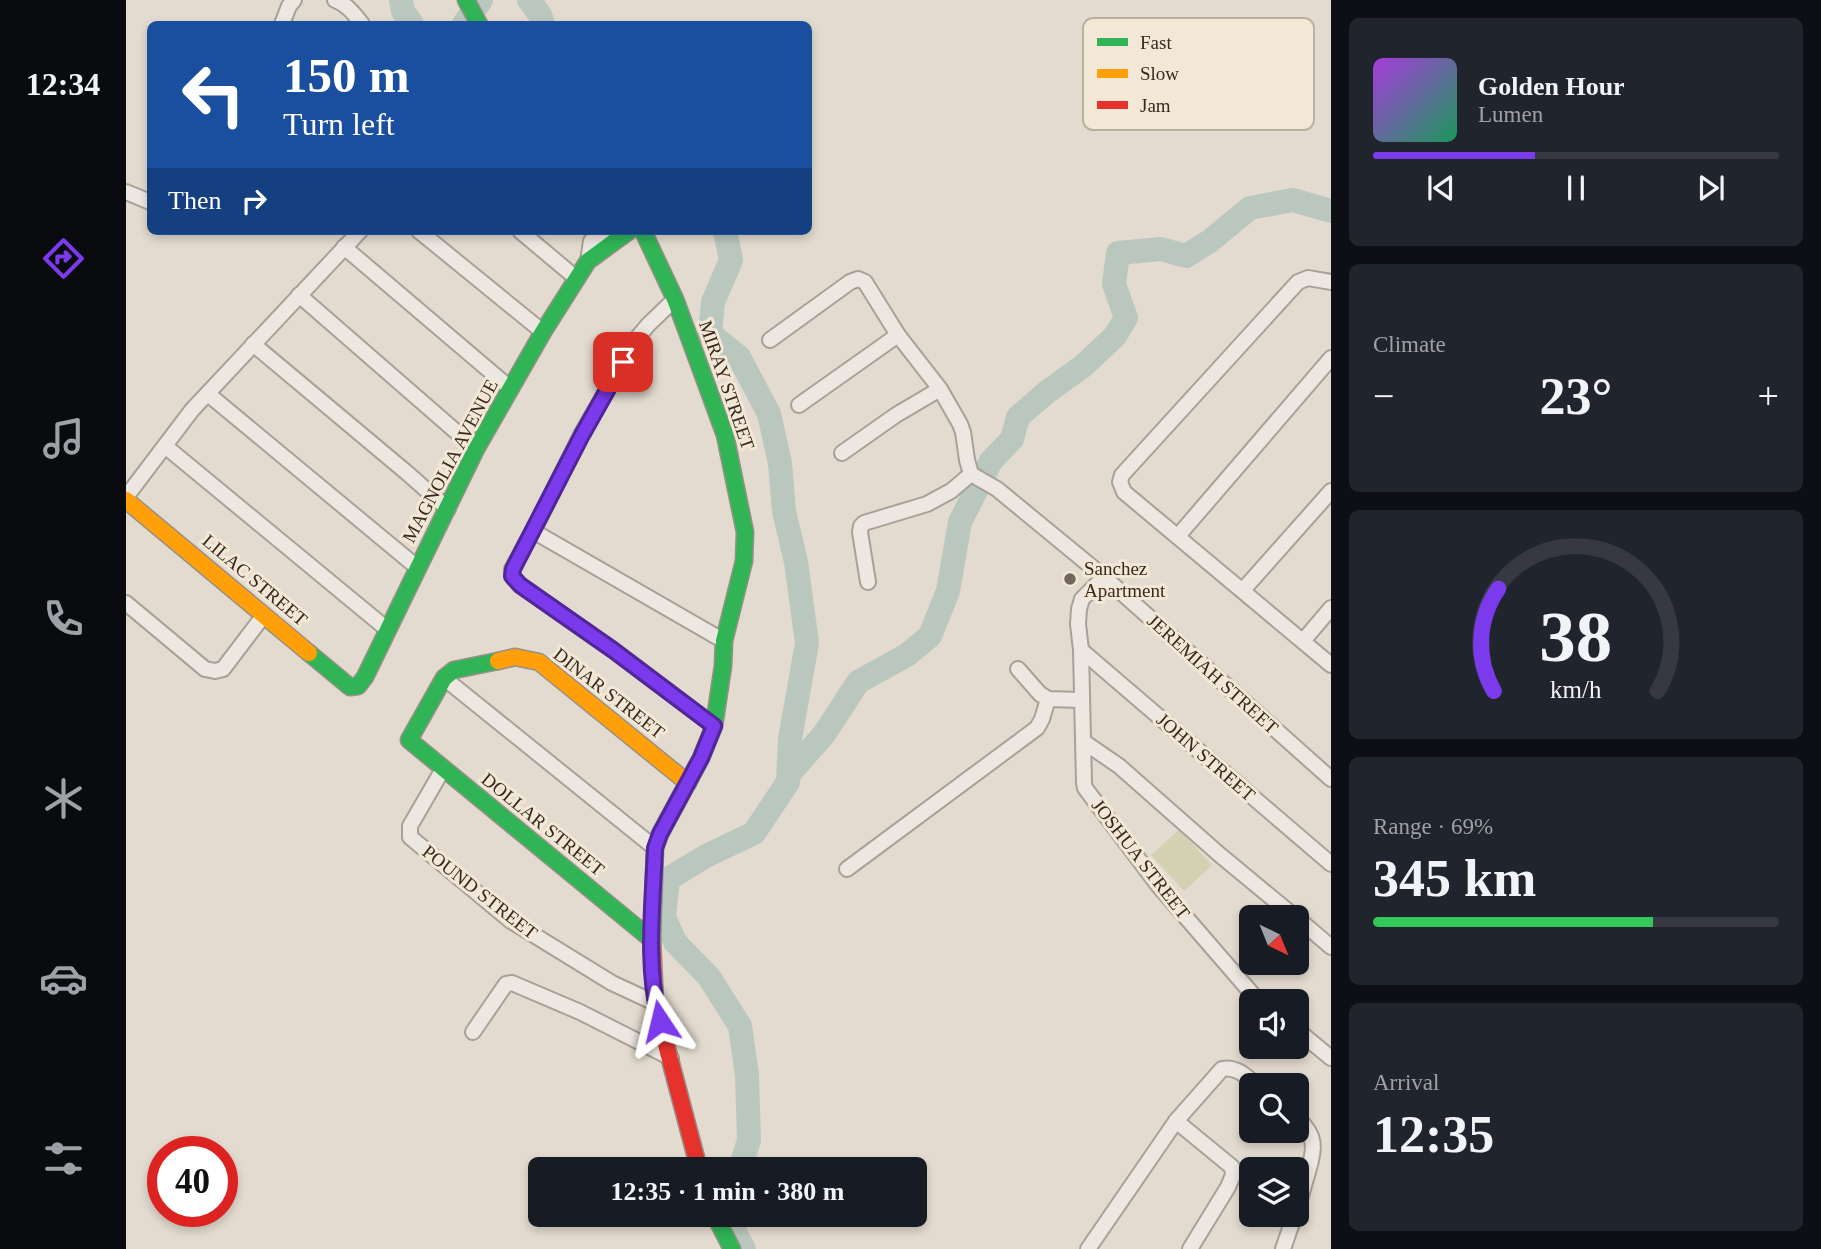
<!DOCTYPE html>
<meta charset="utf-8">
<style>
:root{--surface:#171b24;--page:#20242c;--text:#f1f3f6;--muted:#9ea1a6;--line:#363941;--accent:#7c3aed}
body{margin:0;font-family:Georgia,serif;background:var(--page);color:var(--text);height:100vh;display:flex;flex-direction:column;font-size:26px;white-space:nowrap}
*{box-sizing:border-box;margin:0}
p{font-size:23px;color:var(--muted)}
.icon{flex:none;width:38px;height:38px;fill:none;stroke:currentColor;stroke-width:2;stroke-linecap:round;stroke-linejoin:round}
.map{position:relative;flex:1;overflow:hidden}
.drawer{display:flex;flex-direction:column;gap:18px;padding:18px;background:#0d0f14;width:490px}
.drawer>*{flex:none}
.guide{position:absolute;left:21px;top:21px;width:665px;height:214px;border-radius:10px;box-shadow:0 4px 10px #0003;background:#1a4fa0;color:#fff;overflow:hidden}
.needle{width:46px;rotate:137deg}
.controls{position:absolute;left:1113px;top:905px;display:grid;gap:14px}
.controls a{display:grid;place-items:center;width:70px;height:70px;border-radius:10px;background:var(--surface);box-shadow:0 4px 10px #0003;font-size:35px}
.speed{position:absolute;left:21px;top:1136px;display:flex;gap:14px;font-size:35px;font-weight:700;text-align:center}
.speed>*{display:grid;place-content:center;width:91px;height:91px;border-radius:50%;background:var(--surface);box-shadow:0 4px 10px #0003;line-height:1}
.speed .limit{border:10px solid #d22;background:#fff;color:#111}
.pin{position:absolute;display:grid;place-items:center;width:60px;height:60px;color:#fff;margin:-30px;border-radius:14px;box-shadow:0 4px 10px #0006}
.me{position:absolute;width:77px;margin:-38px;rotate:350deg;stroke-linejoin:round;filter:drop-shadow(0 0 5px #0008)}
.turn{display:flex;align-items:center;gap:24px;height:147px;padding:0 21px;font-size:32px}
.turn .icon{width:91px;height:91px;stroke-width:2.5}
.turn b{display:block;font-size:49px;line-height:60px}
.then{display:flex;align-items:center;height:66px;padding:0 21px;background:#0003;gap:14px;font-size:26px}
.big{font-size:52px;font-weight:700;line-height:1.1}
.drawer .widget{flex:1;display:flex;flex-direction:column;justify-content:center;gap:10px;min-width:0;padding:0 24px;border-radius:10px;background:var(--page)}
.drawer .dial{align-items:center;gap:0}
.dial svg{height:182px;overflow:visible;fill:none;stroke:var(--line);stroke-width:7;stroke-linecap:round;text-anchor:middle}
.dial text{fill:var(--text);stroke:none}
.song{display:flex;align-items:center;gap:21px}
.cover{width:84px;height:84px;border-radius:10px;background:linear-gradient(135deg,hsl(280 70% 55%),hsl(150 70% 35%))}
.played{height:7px;border-radius:4px;background:linear-gradient(90deg,var(--accent) 40%,var(--line) 40%)}
.keys{display:flex;justify-content:space-around;direction:ltr}
.heat{display:flex;justify-content:space-between;align-items:center;font-size:38px;direction:ltr}
.charge{height:10px;border-radius:5px;background:linear-gradient(90deg,#34c759 69%,var(--line) 0)}
.trip{position:absolute;left:402px;top:1157px;width:399px;height:70px;border-radius:10px;background:var(--surface);box-shadow:0 4px 10px #0003;font-weight:700;line-height:70px;text-align:center}
main{display:flex;flex:1;min-height:0}
.tab-bar{display:flex;flex-direction:column;width:126px;justify-content:space-around;align-items:center;background:#090b0e;color:var(--muted)}
.tab-bar .icon{width:49px;height:49px}
.tab-bar .active{color:var(--accent)}
.tab-bar b{font-size:32px;color:var(--text)}
.map>svg:first-child{display:block}
</style>
<main>
<nav class="tab-bar">
<b>12:34</b>
<svg class="icon active" aria-label="directions" viewBox="0 0 24 24"><path d="M12 3l9 9-9 9-9-9zM9 14v-3h6M13 9l2 2-2 2"/></svg>
<svg class="icon" aria-label="music" viewBox="0 0 24 24"><path d="M9 18V5l10-2v13"/><circle cx="6" cy="18" r="3"/><circle cx="16" cy="16" r="3"/></svg>
<svg class="icon" aria-label="phone" viewBox="0 0 24 24"><path d="M5 4h4l2 5-3 2q2 4 5 5l2-3 5 2v4C11 20 4 13 5 4z"/></svg>
<svg class="icon" aria-label="climate" viewBox="0 0 24 24"><path d="M12 3v18M4 7l16 10M4 17L20 7"/></svg>
<svg class="icon" aria-label="car" viewBox="0 0 24 24"><path d="M5 17H2v-5l4-1 3-4h7l3 4 3 1v5h-3M9 17h6M6 11h13"/><circle cx="7" cy="17" r="2"/><circle cx="17" cy="17" r="2"/></svg>
<svg class="icon" aria-label="filters" viewBox="0 0 24 24"><path d="M4 7h16M4 17h16"/><circle cx="9" cy="7" r="2"/><circle cx="15" cy="17" r="2"/></svg>
</nav>
<div class="map">
<svg width="1205" height="1249" viewBox="0 0 1205 1249">
<rect width="100%" height="100%" fill="#e3dbcf"/>
<polygon fill="#d4d1b2" points="1053,830 1086,865 1058,891 1025,855"/>
<g fill="none" stroke-linecap="round" stroke-linejoin="round">
<g stroke="#bac7be" stroke-width="24">
<polyline points="275,0 277,11 286,24"/>
<polyline points="403,0 414,15 417,24"/>
<polyline points="338,24 355,0"/>
<polyline points="599,231 605,260 587,302 584,334 613,357 643,414 654,463 658,511 670,562 681,643 664,739 662,782 628,833 580,856 542,879 538,917 549,942 583,977 614,1026 621,1075 623,1140 614,1169"/>
<polyline points="663,774 699,733 732,682 781,655 804,636 822,591 834,522 865,461 886,439 892,417 921,392 957,366 989,336 1000,318 988,284 992,253 1035,249 1060,256 1084,241 1124,208 1167,200 1205,211"/>
<polyline points="606,1214 610,1235 618,1249"/>
</g>
<g stroke="#a8a198" stroke-width="18">
<g id="street">
<path d="M209 0C221 4 229 15 236 24"/>
<polyline points="156,24 163,6 168,0"/>
<polyline points="0,192 24,202"/>
<polyline points="293,231 417,332"/>
<polyline points="394,231 450,278"/>
<polyline points="218,247 385,389"/>
<polyline points="462,261 465,241 478,231"/>
<polyline points="1205,282 1182,278 1172,282 996,475 994,482 998,492 1205,665"/>
<polyline points="173,295 350,449"/>
<polyline points="549,299 522,325 511,338 455,435 407,531 598,641"/>
<polyline points="644,340 724,282 732,279 739,282 772,335 814,389 834,424 837,432 841,460 845,474"/>
<polyline points="127,344 280,472 322,509"/>
<polyline points="82,394 292,568"/>
<polyline points="673,405 772,335"/>
<polyline points="39,446 262,630"/>
<polyline points="716,453 770,415 814,389"/>
<polyline points="0,497 66,410 234,231"/>
<polyline points="407,531 386,569 386,576 394,585 487,650 588,726"/>
<polyline points="1052,536 1205,358"/>
<polyline points="978,577 956,599 953,609 952,624 955,650 958,783 959,788 1032,885 1128,996 1135,1001"/>
<polyline points="742,582 734,532 735,526 738,523 801,504 825,491 845,474 871,489 978,577 1205,779"/>
<polyline points="1117,590 1205,491"/>
<polyline points="0,603 79,669 89,671 97,669 138,615"/>
<polyline points="1177,641 1205,608"/>
<polyline points="955,650 1205,864"/>
<polyline points="892,669 914,694 922,699 956,700"/>
<polyline points="318,678 529,848"/>
<polyline points="958,742 993,766 1094,855 1169,917"/>
<polyline points="317,769 284,826 284,837 385,921 486,983 529,1003"/>
<polyline points="721,869 911,728 916,719 922,699"/>
<polyline points="1171,918 1205,947"/>
<polyline points="1171,1030 1205,1058"/>
<polyline points="347,1032 380,984 386,983 454,1012 545,1058"/>
<path d="M1171 1118C1191 1135 1189 1149 1182 1172 1178 1185 1175 1197 1171 1209"/>
<polyline points="1050,1121 1106,1167 1107,1175 1102,1187 1064,1249"/>
<path d="M962 1249 1050 1121 1096 1069C1110 1066 1120 1076 1130 1085"/>
<polyline points="1157,1249 1169,1214"/>
</g>
</g>
<g stroke="#989088" stroke-width="19">
<g id="fast">
<polyline points="340,0 353,24"/>
<polyline points="517,231 549,299 599,435 619,532 618,561 598,641 597,666 588,726 575,758 534,834 529,848 526,939"/>
<polyline points="183,653 224,687 232,686 239,677 350,449 417,332 462,261 503,231"/>
<polyline points="372,661 328,670 318,678 283,740 526,940"/>
<polyline points="588,1214 606,1249"/>
</g>
</g>
<g stroke="#989088" stroke-width="19">
<g id="slow">
<polyline points="0,500 183,653"/>
<polyline points="372,661 389,657 413,662 562,783"/>
</g>
</g>
<g stroke="#989088" stroke-width="19">
<polyline id="jam" points="526,939 529,1003 573,1169"/>
</g>
<use href="#street" stroke="#ece7e0" stroke-width="14"/>
<use href="#fast" stroke="#30b455" stroke-width="16"/>
<use href="#slow" stroke="#ff9f0a" stroke-width="16"/>
<use href="#jam" stroke="#e5322d" stroke-width="16"/>
</g>
<g fill="none" stroke-linecap="round" stroke-linejoin="round">
<g stroke="#51269a" stroke-width="18">
<path id="route" d="M497 362 456 435 387 569 386 576 394 585 487 650 588 726 575 758 534 834 529 848C527 902 519 969 534 1021"/>
</g>
<use href="#route" stroke="#7c3aed" stroke-width="12"/>
</g>
<circle fill="#73675d" stroke="#f3e8d6" stroke-width="2.5" cx="944" cy="579" r="7"/>
<g text-anchor="middle" dominant-baseline="central" stroke-width="6" stroke-linejoin="round" paint-order="stroke">
<g font-size="19" fill="#372920" stroke="#f3e8d6">
<text transform="translate(601 385) rotate(71)">MIRAY STREET</text>
<text transform="translate(324 461) rotate(-62)">MAGNOLIA AVENUE</text>
<text transform="translate(129 580) rotate(40)">LILAC STREET</text>
<text transform="translate(1087 674) rotate(42)">JEREMIAH STREET</text>
<text transform="translate(483 693) rotate(38)">DINAR STREET</text>
<text transform="translate(1080 757) rotate(41)">JOHN STREET</text>
<text transform="translate(417 824) rotate(39)">DOLLAR STREET</text>
<text transform="translate(1015 859) rotate(52)">JOSHUA STREET</text>
<text transform="translate(354 892) rotate(38)">POUND STREET</text>
</g>
<g font-size="19" fill="#372920" stroke="#f3e8d6" text-anchor="start">
<text x="958" y="568">Sanchez<tspan x="958" dy="22">Apartment</tspan></text>
</g>
</g>
<rect x="957" y="18" width="231" height="112" rx="10" fill="#f3e8d6" stroke="#bbaf9f" stroke-width="2"/>
<rect x="971" y="38" width="31" height="8" fill="#30b455"/>
<rect x="971" y="69" width="31" height="9" fill="#ff9f0a"/>
<rect x="971" y="101" width="31" height="8" fill="#e5322d"/>
<g font-size="19" fill="#372920">
<text x="1014" y="49">Fast</text>
<text x="1014" y="80">Slow</text>
<text x="1014" y="112">Jam</text>
</g>
</svg>
<div class="controls">
<a><svg class="needle" viewBox="-14 -14 28 28"><path d="M0-13l5 13h-10z" fill="#e53935"/><path d="M0 13l5-13h-10z" fill="#9ea1a6"/></svg></a>
<a><svg class="icon" aria-label="sound" viewBox="0 0 24 24"><path d="M4 9h4l5-4v14l-5-4H4zM17 9q2 3 0 6"/></svg></a>
<a><svg class="icon" aria-label="search" viewBox="0 0 24 24"><circle cx="10" cy="10" r="6"/><path d="M15 15l6 6"/></svg></a>
<a><svg class="icon" aria-label="layers" viewBox="0 0 24 24"><path d="M12 4l9 5-9 5-9-5zM3 14l9 5 9-5"/></svg></a>
</div>
<div class="speed"><div class="limit">40</div></div>
<div class="pin" style="left:497px;top:362px;background:#d93025"><svg class="icon" aria-label="arrive" viewBox="0 0 24 24"><path d="M6 21V4h12l-3 4 3 4H6"/></svg></div>
<svg class="me" style="left:534px;top:1021px" viewBox="-20 -20 40 40"><path d="M0-17L14 15 0 8-14 15z" fill="#7c3aed" stroke="#fff" stroke-width="4"/></svg>
<div class="trip">12:35 · 1 min · 380 m</div>
<div class="guide">
<div class="turn"><svg class="icon" aria-label="left" viewBox="0 0 24 24"><path d="M17 20v-9H6M10 6l-5 5 5 5"/></svg><div><b>150 m</b>Turn left</div></div>
<div class="then">Then<svg class="icon" aria-label="right" viewBox="0 0 24 24"><path d="M7 20v-9h11M14 6l5 5-5 5"/></svg></div>
</div>
</div>
<section class="drawer">
<div class="widget">
<div class="song"><i class="cover"></i><div><b>Golden Hour</b><p>Lumen</p></div></div>
<div class="played"></div>
<div class="keys"><svg class="icon" aria-label="previous" viewBox="0 0 24 24"><path d="M18 5L8 12l10 7zM5 5v14"/></svg><svg class="icon" aria-label="pause" viewBox="0 0 24 24"><path d="M8 5v14M16 5v14"/></svg><svg class="icon" aria-label="next" viewBox="0 0 24 24"><path d="M6 5l10 7-10 7zM19 5v14"/></svg></div>
</div>
<div class="widget"><p>Climate</p>
<div class="heat"><a>−</a><b class="big">23°</b><a>+</a></div>
</div>
<div class="widget dial"><svg viewBox="0 0 100 80">
<path d="M14 69A42 42 0 1 1 86 69"/>
<path d="M14 69A42 42 0 0 1 16 24" stroke="#7c3aed"/>
<text x="50" y="56" font-size="32" font-weight="700">38</text>
<text x="50" y="72" font-size="11">km/h</text>
</svg></div>
<div class="widget"><p>Range · 69%</p><b class="big">345 km</b><div class="charge"></div></div>
<div class="widget"><p>Arrival</p><b class="big">12:35</b></div>
</section>
</main>
